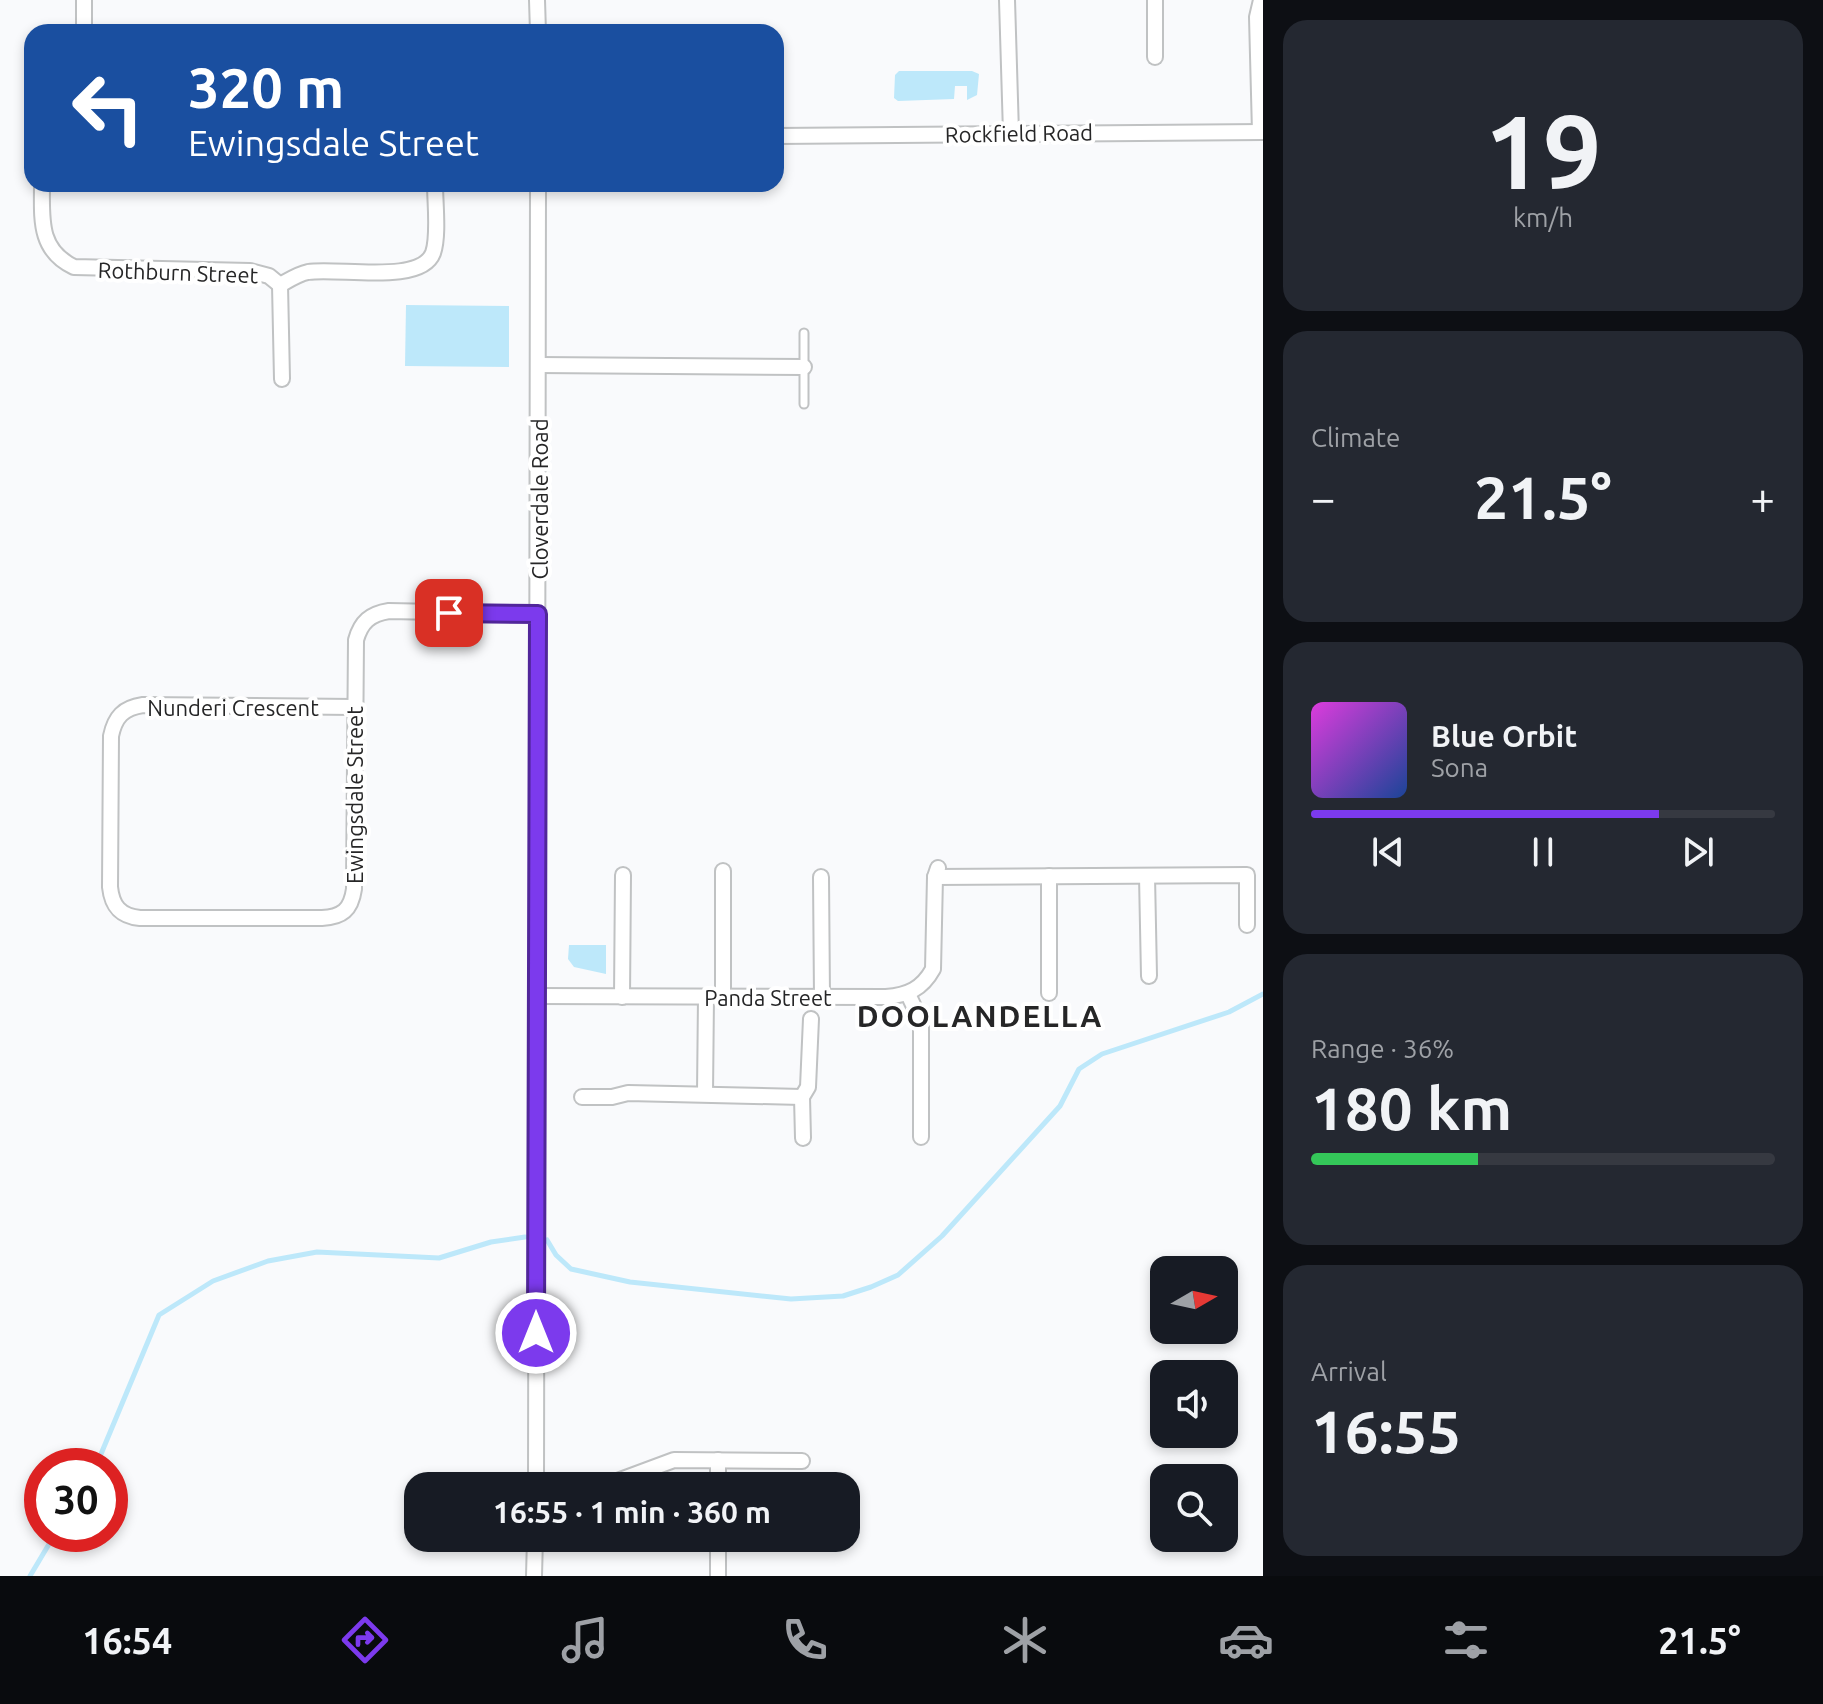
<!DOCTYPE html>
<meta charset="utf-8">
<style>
:root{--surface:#171b24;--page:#242831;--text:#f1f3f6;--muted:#9ea1a6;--line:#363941;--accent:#7c3aed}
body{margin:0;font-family:Ubuntu,sans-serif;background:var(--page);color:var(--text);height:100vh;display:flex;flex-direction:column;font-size:30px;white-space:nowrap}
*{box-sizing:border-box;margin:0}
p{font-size:26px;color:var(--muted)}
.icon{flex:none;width:44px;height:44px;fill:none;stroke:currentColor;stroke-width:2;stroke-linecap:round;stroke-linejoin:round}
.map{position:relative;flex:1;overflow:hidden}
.sheet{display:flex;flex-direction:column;gap:20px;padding:20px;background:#0d0f14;width:560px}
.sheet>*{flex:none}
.guide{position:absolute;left:24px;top:24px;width:760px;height:168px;border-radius:24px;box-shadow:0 4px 12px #0003;background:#1a4fa0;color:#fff;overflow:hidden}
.needle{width:52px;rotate:81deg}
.fabs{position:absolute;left:1150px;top:1256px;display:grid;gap:16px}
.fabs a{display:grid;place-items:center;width:88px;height:88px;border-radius:16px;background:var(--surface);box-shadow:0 4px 12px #0003;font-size:40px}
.speed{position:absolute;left:24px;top:1448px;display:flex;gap:16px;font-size:40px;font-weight:700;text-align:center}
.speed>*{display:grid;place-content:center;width:104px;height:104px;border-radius:50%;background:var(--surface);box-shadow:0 4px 12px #0003;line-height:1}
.speed .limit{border:12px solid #d22;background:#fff;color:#111}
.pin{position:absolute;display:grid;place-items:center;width:68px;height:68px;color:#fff;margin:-34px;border-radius:16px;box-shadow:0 4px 12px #0006}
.me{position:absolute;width:88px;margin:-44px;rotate:0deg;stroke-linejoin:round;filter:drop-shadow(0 0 6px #0008)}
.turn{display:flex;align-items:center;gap:28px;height:168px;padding:0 32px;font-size:36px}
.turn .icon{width:104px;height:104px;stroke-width:2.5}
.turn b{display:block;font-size:56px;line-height:68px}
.big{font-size:60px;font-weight:700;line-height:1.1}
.sheet .tile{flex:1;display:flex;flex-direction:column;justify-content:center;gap:12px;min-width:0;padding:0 28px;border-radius:24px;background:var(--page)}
.sheet .dial{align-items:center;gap:0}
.dial b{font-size:104px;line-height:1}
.song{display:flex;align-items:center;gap:24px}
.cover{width:96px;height:96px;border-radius:12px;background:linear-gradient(135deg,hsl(300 70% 55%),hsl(220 70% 35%))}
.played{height:8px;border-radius:4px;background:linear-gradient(90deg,var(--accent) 75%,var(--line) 75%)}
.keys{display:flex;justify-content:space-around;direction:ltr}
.heat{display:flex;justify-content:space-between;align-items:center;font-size:44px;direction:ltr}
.charge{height:12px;border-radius:6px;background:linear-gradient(90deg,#34c759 36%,var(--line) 0)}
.trip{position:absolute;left:404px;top:1472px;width:456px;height:80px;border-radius:24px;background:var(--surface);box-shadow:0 4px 12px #0003;font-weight:700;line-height:80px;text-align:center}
.dock{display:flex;height:128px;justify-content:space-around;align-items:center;background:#090b0e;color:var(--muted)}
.dock .icon{width:56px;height:56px}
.dock .current{color:var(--accent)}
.dock b{font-size:36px;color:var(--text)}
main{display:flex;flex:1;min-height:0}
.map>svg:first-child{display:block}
</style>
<main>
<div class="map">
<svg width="1263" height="1576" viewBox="0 0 1263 1576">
<rect width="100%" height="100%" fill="#f9fafc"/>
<g fill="#bde8fa">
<polygon points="899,71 972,71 979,74 977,95 967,100 967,86 955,86 954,99 898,101 894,98 895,75"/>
<polygon points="406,305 509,306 509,367 405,366"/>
<polygon points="569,945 606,945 606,974 574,967 568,959"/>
</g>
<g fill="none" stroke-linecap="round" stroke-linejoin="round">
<g stroke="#bde8fa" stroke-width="5">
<polyline points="547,1240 556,1255 571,1269 630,1282 791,1299 843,1296 871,1287 898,1275 942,1236 1060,1106 1079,1069 1102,1054 1229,1012 1263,994"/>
<polyline points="96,1466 159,1315 213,1281 268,1261 317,1252 439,1258 491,1242 525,1237"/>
<polyline points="30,1576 55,1534"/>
</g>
<g stroke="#c0c2c3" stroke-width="11">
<polyline id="service" points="804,404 804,333"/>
</g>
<g stroke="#c0c2c3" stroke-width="18">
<g id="minor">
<polyline points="537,0 538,32"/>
<polyline points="1007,0 1011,133"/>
<polyline points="84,32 84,0"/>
<polyline points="1155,57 1155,0"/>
<polyline points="1260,132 1257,17 1261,0"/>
<polyline points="776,136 1263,132"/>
<path d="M42 184C42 218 38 250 74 267L250 271 269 276 280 285"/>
<path d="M280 285C289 280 298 274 308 272 337 267 421 285 433 253 439 236 435 203 435 184"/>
<polyline points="280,285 282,379"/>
<polyline points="539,365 804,367"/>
<path d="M354 707 143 705C123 708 115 717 111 736L110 887C112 906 120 916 140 918H322C342 917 351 910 354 889L356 640C361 622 370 614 389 611L538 614"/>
<polyline points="1049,876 1049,993"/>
<polyline points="1147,876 1149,976"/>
<polyline points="821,877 822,997"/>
<polyline points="935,877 1247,875 1247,925"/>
<polyline points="908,994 917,1013 921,1027 921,1137"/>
<path d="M537 996 886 997C908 995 922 989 933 969L935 877 938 868"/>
<polyline points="622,997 623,875"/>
<polyline points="723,997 723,871"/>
<polyline points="705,1094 706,997"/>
<polyline points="582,1097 612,1097 628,1093 802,1097"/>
<polyline points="803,1138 802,1097 808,1087 811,1019"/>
<polyline points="718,1460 718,1486"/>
<polyline points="536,1486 538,184"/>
<polyline points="604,1486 674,1460 802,1461"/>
<polyline points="718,1538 718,1576"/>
<polyline points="534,1576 535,1538"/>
</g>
</g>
<use href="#service" stroke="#fff" stroke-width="7"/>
<use href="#minor" stroke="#fff" stroke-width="14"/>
</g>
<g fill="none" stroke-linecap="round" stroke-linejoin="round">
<g stroke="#51269a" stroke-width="20">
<polyline id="route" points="449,613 538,614 536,1333"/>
</g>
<use href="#route" stroke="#7c3aed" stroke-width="14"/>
</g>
<g text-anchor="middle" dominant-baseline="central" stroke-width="8" stroke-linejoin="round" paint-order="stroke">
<g font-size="22" fill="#262627" stroke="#fff">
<text transform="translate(1019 133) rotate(-1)">Rockfield Road</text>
<text transform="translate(178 272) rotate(2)">Rothburn Street</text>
<text transform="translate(539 499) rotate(-90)">Cloverdale Road</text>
<text x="233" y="707">Nunderi Crescent</text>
<text transform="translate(354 795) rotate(-90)">Ewingsdale Street</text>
<text x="768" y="997">Panda Street</text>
</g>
<g font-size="30" font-weight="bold" letter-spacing="2" fill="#262627" stroke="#fff">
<text x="980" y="1016">DOOLANDELLA</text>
</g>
</g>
</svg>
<div class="fabs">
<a><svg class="needle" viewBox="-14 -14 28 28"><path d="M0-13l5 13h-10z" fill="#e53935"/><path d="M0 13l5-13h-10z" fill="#9ea1a6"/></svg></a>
<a><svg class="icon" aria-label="sound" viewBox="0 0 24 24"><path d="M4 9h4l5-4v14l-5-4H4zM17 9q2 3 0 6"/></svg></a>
<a><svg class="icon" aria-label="search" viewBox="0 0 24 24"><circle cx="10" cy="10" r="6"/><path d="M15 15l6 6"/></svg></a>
</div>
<div class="speed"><div class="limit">30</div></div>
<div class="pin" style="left:449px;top:613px;background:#d93025"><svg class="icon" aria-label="arrive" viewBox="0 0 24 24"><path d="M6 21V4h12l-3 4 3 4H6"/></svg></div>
<svg class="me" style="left:536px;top:1333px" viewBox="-20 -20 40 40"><circle r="17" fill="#7c3aed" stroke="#fff" stroke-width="3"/><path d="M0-11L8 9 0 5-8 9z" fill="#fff"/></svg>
<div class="trip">16:55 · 1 min · 360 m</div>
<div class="guide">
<div class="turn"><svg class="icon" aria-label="left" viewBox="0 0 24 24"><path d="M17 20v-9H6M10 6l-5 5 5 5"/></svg><div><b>320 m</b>Ewingsdale Street</div></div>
</div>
</div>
<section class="sheet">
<div class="tile dial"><b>19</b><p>km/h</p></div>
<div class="tile"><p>Climate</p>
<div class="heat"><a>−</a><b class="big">21.5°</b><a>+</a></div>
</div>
<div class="tile">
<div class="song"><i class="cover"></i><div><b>Blue Orbit</b><p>Sona</p></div></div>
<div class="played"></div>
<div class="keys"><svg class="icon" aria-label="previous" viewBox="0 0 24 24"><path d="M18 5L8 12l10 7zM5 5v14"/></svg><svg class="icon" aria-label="pause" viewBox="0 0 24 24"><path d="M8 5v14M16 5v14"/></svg><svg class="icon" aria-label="next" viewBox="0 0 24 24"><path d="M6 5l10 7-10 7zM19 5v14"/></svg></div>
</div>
<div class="tile"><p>Range · 36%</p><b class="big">180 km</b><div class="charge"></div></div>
<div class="tile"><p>Arrival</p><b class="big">16:55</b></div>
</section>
</main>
<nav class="dock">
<b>16:54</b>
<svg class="icon current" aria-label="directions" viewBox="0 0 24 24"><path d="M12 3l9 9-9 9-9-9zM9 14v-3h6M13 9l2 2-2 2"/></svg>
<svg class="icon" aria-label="music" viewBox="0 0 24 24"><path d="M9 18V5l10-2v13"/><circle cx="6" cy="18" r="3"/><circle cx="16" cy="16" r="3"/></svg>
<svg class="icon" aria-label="phone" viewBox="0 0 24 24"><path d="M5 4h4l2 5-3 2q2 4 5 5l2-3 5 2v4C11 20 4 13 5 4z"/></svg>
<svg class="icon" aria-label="climate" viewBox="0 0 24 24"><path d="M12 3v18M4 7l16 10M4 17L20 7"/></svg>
<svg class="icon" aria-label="car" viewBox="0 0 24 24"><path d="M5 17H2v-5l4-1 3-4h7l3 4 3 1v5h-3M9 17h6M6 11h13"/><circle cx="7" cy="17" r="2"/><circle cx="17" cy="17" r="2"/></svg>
<svg class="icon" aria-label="filters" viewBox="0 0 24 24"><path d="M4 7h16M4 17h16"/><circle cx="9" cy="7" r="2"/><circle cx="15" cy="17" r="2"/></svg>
<b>21.5°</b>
</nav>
